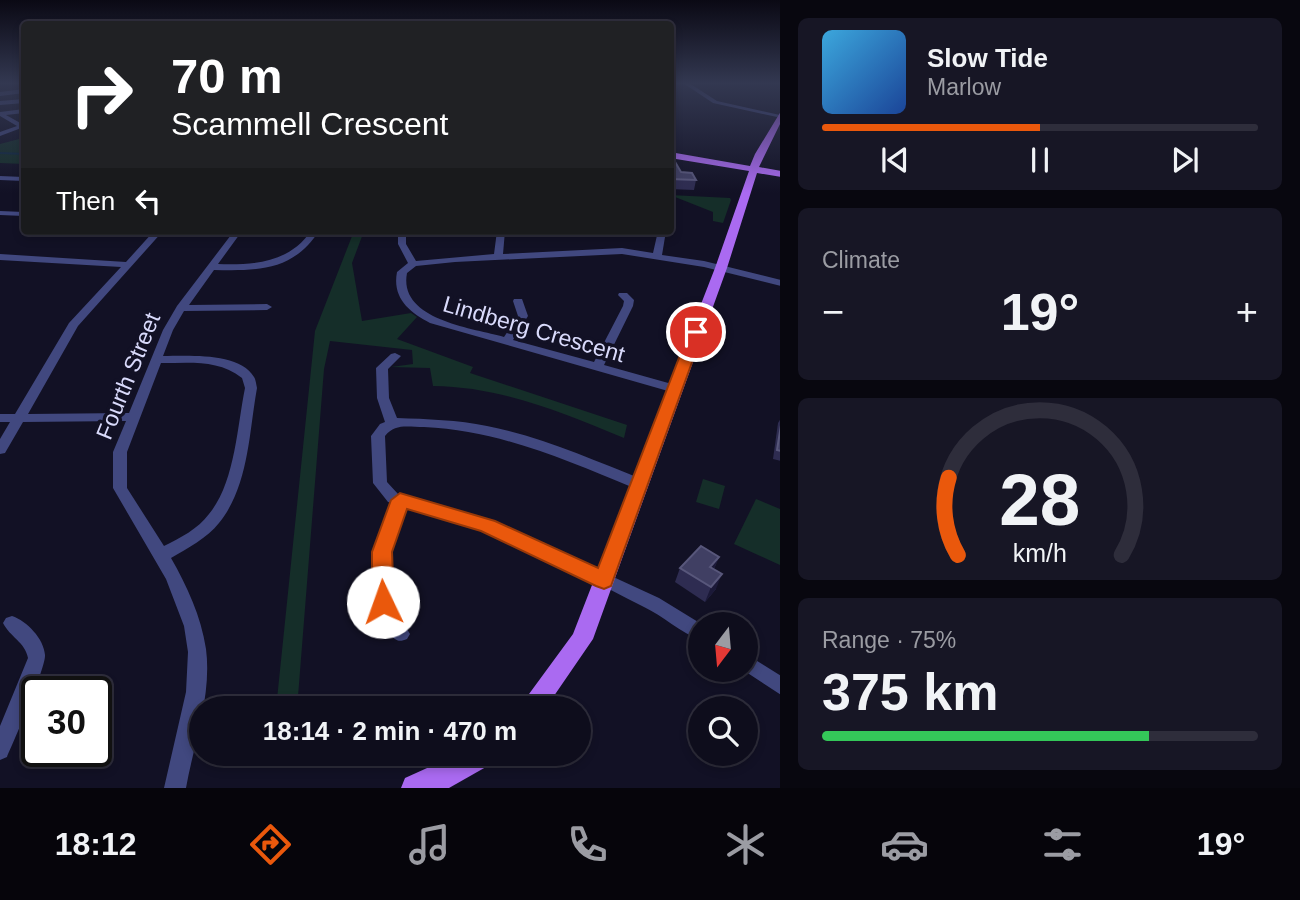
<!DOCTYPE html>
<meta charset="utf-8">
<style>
:root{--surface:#0e0d1c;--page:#171625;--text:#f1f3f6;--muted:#9b9ca3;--line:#2e2d3b;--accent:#ea580c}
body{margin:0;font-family:Helvetica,sans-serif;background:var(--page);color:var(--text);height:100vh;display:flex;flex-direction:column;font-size:26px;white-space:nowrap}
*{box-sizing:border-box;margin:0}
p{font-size:23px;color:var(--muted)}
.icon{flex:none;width:38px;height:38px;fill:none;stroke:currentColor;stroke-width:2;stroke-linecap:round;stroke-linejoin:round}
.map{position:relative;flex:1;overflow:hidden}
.side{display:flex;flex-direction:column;gap:18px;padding:18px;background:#08070f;width:520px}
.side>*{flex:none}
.banner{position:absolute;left:21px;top:21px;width:653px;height:214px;border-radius:7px;box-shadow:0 4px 10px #0003,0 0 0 2px var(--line);background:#202124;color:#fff;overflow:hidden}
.needle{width:46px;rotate:196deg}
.buttons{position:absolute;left:688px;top:612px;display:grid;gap:14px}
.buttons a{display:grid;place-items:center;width:70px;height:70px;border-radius:50%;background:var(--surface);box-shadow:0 4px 10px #0003,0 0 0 2px var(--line);font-size:35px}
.speed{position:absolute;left:21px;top:676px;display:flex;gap:14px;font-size:35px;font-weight:700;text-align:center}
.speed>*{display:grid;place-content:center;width:91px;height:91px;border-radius:50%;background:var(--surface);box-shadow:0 4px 10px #0003,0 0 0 2px var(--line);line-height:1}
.speed .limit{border:4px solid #111;border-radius:10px;background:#fff;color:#111}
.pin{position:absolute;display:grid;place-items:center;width:60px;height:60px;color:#fff;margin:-30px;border:4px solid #fff;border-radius:50%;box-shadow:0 2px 7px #0007}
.me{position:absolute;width:77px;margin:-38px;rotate:357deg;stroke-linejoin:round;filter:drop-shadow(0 0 5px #0008)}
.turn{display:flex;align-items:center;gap:24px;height:147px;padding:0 35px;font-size:32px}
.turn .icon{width:91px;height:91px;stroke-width:2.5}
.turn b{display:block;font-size:49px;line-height:60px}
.then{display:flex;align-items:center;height:66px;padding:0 35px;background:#0003;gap:14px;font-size:26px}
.big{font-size:52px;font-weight:600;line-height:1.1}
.side .card{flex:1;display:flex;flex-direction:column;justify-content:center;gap:10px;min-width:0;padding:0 24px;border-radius:10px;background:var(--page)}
.side .dial{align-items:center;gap:0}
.dial svg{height:182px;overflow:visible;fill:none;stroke:var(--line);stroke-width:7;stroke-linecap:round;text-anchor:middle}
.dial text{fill:var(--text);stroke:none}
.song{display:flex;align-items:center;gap:21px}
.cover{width:84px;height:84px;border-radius:10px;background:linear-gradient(135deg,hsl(200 70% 55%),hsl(220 70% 35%))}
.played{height:7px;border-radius:4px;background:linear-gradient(90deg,var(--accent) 50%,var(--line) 50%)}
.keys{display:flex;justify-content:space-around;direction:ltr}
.heat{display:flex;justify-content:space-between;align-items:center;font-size:38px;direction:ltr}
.charge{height:10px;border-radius:5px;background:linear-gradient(90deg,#34c759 75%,var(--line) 0)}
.trip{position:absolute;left:189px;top:696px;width:402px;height:70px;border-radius:35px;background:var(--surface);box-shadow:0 4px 10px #0003,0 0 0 2px var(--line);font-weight:600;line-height:70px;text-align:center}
.menu{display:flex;height:112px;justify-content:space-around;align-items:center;background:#06050b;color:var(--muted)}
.menu .icon{width:49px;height:49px}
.menu .selected{color:var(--accent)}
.menu b{font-size:32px;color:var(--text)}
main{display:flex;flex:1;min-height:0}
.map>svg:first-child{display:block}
</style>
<main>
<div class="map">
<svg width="781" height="788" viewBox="0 0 781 788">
<rect width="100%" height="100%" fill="#121125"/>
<g fill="#152e29">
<polygon points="19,139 20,147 24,148 24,164 0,163 0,144"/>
<polygon points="670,195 730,198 731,200 723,223 713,221 713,212"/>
<path d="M354 231H364L352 263 362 321 411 313 417 317 397 339 473 367 470 373 627 425 624 438C561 412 503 387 433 386L430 368 391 367 413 364 412 350 330 341 324 369 297 709H276L315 331Z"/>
<polygon points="703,479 725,486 719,509 696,502"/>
<polygon points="756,499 780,509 780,565 734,544"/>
</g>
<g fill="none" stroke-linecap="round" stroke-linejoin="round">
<polyline stroke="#0f2840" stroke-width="2" points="0,153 24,154"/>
<g fill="#41487f" fill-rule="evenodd">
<polygon points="683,83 689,83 717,101 780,115 777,117 713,103"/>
<polygon points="24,89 24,93 0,96 0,92"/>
<polygon points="24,99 24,103 0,105 0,101"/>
<polygon points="24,109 24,113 6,115 24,125 24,127 0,136 0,132 17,126 0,116 0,112"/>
<polygon points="0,176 24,177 24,181 0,180"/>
<polygon points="0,211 24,212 24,216 0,215"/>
<path d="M154 231H163L78 326 28 414 129 413 163 330 177 306 234 231H242L218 264C254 265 289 263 311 231H319C293 271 258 271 214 270L189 305 267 304 272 307 267 310 184 311 173 330 163 356C187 356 240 352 254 377 256 380 256 384 257 388 249 432 249 486 219 523 207 538 188 548 171 558 187 586 201 616 206 649 212 695 194 743 186 788H164L186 692 188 652 184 626 166 579 113 488V452L126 421 23 422 5 453 0 454V439L10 422H0V414H15L69 323 121 267 0 260V254L126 262ZM161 363C190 363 218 359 242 378L245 388C237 427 235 483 209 514 198 529 180 538 164 546L127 488V452Z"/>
<path d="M398 231H406V244L416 261 494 254 497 231H505L503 254 622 248 653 253 658 231H666L662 255 704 261 781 280V286L704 267 622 254 455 262 416 266 407 273C398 320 472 328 504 337L518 316 513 301 514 299H522L528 316 513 340 594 362 623 306 624 301 618 295 619 293H627L634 300 633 306 604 365 679 386 681 389 679 392 675 393 430 323C409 312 392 298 397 272L408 263 398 244Z"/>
<path d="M395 353 401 356 388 369 389 398 397 418C427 419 458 420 487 426 542 437 593 460 644 480L646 484 644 488H634C563 459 501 431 424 427 408 427 395 423 385 436L387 482 398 494 455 509 505 527 659 598 703 625H700V640C680 632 663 616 644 607 567 567 489 529 405 506 394 537 381 574 392 606 396 617 405 624 410 634L407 639C398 643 395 640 389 633 358 594 376 544 392 503L388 502 373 483 371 436 380 424 385 422 377 398 376 368 391 354Z"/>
<path d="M12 616C27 621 44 639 45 655 46 667 14 741 7 757L0 760V726L28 658C25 642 10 637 3 623L6 618Z"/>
<polygon points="746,654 781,676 781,695 743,670 746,670"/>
</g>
<g fill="#aa6af1" fill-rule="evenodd">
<polygon points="781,111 781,122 759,167 781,171 781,177 757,173 727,268 593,639 545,709 518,709 573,634 715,268 749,171 670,158 670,152 750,166 755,154"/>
<polygon points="458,754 497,754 493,763 449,788 401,788 405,778"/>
</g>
</g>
<g fill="#2e2c51">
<polygon points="670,159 681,172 696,180 694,190 670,189"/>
<polygon points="781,418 781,461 773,459 778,423"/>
<polygon points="719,557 714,569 716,589 705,602 675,582 680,568"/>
</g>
<g fill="#1b1938">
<polygon points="719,557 713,571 710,567"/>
<polygon points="722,574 716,589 705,602 711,587"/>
</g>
<g fill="#403f63" stroke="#58577b" stroke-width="2">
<polygon points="670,159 674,160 681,172 692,173 696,180 670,179"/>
<polygon points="781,425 781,451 777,450"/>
<polygon points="701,546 719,557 710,567 722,574 711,587 680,568"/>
</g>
<linearGradient id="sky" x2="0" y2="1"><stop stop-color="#0a0914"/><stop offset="0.43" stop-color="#333851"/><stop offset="1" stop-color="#333851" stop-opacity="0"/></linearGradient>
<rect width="781" height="193" fill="url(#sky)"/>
<polygon fill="#ea580c" stroke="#983908" stroke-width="2" points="696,328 703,332 611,586 604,589 596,586 481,531 407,509 392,552 394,602 391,609 383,611 375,609 372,602 372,552 391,500 400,493 495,521 598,568 689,332"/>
<g text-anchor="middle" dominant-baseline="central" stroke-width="7" stroke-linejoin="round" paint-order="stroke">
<g font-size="23" fill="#d9dafb" stroke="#121125">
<text transform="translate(534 329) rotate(16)">Lindberg Crescent</text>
<text transform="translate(128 376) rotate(-68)">Fourth Street</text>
</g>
</g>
</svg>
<div class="buttons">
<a><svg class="needle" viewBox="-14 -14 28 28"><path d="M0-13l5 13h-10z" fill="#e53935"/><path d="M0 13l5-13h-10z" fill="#9b9ca3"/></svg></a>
<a><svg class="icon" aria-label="search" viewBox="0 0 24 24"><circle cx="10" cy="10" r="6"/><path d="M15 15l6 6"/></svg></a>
</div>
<div class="speed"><div class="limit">30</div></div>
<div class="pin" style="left:696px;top:332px;background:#d93025"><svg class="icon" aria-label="arrive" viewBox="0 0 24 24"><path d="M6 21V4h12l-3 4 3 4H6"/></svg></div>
<svg class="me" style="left:383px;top:602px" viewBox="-20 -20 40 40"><circle r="19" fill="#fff"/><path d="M0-13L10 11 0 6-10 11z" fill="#ea580c"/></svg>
<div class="trip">18:14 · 2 min · 470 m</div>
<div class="banner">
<div class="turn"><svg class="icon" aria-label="right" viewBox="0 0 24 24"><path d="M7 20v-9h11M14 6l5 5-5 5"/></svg><div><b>70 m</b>Scammell Crescent</div></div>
<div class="then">Then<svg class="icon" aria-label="left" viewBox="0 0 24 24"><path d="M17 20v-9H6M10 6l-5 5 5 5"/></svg></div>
</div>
</div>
<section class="side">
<div class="card">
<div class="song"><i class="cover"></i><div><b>Slow Tide</b><p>Marlow</p></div></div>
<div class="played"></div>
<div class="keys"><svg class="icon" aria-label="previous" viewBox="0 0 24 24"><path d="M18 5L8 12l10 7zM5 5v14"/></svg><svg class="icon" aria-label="pause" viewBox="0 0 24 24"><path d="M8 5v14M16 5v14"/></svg><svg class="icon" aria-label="next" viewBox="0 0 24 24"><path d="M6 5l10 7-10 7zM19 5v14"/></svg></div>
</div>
<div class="card"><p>Climate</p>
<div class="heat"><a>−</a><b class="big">19°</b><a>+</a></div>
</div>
<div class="card dial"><svg viewBox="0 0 100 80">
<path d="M14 69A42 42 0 1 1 86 69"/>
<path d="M14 69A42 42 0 0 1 10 35" stroke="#ea580c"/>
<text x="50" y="56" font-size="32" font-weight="700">28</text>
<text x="50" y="72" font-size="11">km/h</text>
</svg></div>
<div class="card"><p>Range · 75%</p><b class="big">375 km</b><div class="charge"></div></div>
</section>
</main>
<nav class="menu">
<b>18:12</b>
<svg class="icon selected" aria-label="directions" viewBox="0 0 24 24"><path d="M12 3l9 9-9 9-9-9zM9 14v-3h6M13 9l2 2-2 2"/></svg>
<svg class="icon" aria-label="music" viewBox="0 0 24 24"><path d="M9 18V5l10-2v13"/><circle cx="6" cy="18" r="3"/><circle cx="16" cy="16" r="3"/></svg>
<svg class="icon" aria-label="phone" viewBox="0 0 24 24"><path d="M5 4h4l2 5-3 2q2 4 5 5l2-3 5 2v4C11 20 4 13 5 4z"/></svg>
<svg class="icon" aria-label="climate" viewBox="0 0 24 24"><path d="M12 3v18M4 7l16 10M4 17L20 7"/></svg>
<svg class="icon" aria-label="car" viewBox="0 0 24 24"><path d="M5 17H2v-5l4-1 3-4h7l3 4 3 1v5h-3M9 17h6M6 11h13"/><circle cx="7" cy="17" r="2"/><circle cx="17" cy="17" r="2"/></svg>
<svg class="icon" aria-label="filters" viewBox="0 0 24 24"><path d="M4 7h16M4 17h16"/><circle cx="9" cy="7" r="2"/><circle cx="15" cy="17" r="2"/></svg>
<b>19°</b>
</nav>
